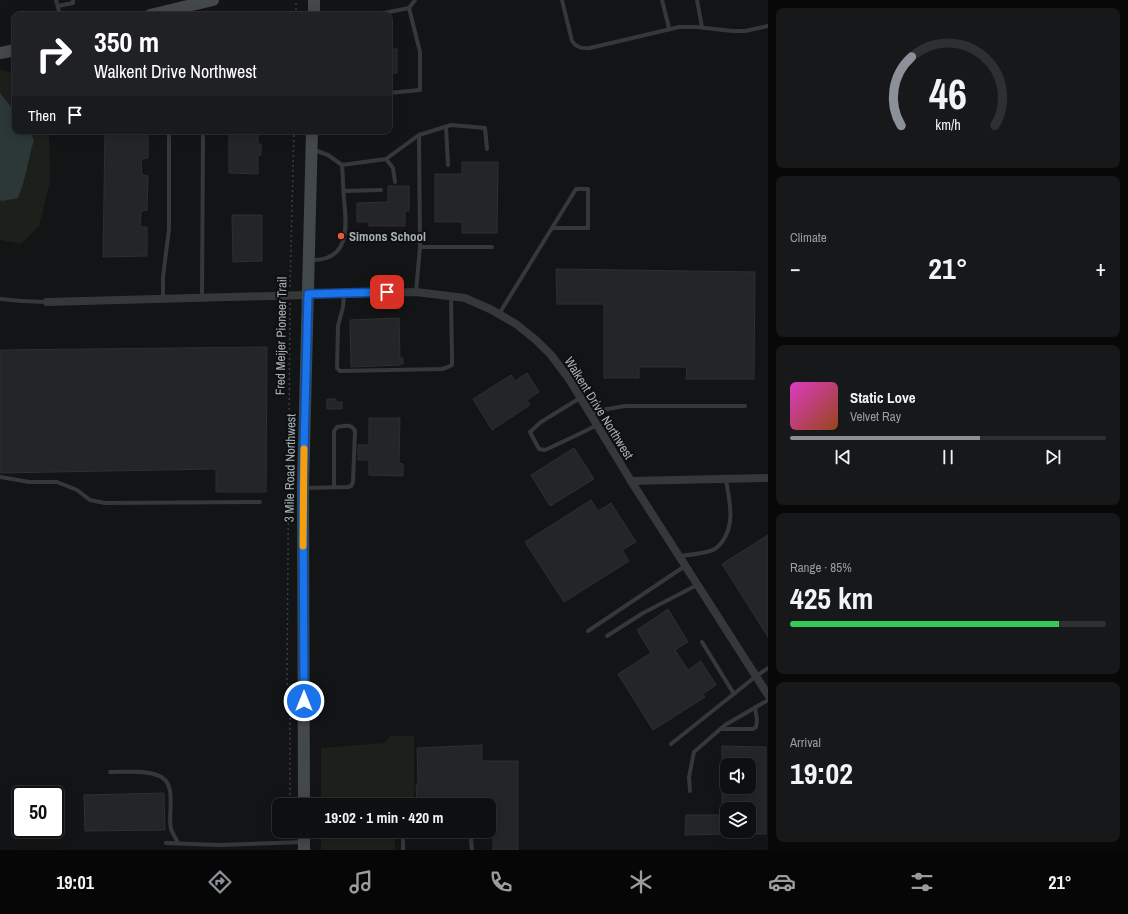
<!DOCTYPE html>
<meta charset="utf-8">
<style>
:root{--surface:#0e0f10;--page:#171819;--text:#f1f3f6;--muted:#9b9c9f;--line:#2e2f30;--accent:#8c9099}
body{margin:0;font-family:"Archivo Narrow",sans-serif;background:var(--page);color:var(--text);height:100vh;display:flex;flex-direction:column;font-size:15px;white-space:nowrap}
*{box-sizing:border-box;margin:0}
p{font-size:13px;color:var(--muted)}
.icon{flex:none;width:22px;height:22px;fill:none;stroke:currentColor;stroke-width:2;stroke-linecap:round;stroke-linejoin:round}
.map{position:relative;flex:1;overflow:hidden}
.panel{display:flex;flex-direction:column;gap:8px;padding:8px;background:#080809;width:360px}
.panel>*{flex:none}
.guide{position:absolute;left:12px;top:12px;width:380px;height:122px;border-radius:8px;box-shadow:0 2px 10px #0003,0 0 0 1px var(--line);background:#202124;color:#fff;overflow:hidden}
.tools{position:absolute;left:720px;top:758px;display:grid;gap:8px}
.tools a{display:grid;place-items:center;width:36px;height:36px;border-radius:8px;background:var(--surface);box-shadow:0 2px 10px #0003,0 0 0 1px var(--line);font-size:20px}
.speed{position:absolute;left:12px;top:786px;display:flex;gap:8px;font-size:20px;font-weight:700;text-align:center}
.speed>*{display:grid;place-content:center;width:52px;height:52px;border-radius:50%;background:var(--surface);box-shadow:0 2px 10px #0003,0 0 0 1px var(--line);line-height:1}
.speed .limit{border:2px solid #111;border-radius:6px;background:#fff;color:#111}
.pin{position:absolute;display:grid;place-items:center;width:34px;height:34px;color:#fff;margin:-17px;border-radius:8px;box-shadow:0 2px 6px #0006}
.me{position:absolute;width:44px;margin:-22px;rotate:0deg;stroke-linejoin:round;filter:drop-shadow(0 0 3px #0008)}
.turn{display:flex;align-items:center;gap:14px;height:84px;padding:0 16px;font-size:18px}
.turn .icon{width:52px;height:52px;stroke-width:2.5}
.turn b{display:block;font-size:28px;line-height:34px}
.then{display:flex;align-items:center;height:38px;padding:0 16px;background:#0003;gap:8px;font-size:15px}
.big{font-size:30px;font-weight:700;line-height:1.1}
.panel .widget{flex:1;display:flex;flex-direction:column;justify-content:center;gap:6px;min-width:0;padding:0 14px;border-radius:8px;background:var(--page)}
.panel .dial{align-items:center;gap:0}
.dial svg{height:104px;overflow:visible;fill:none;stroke:var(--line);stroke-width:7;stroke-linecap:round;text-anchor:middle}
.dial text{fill:var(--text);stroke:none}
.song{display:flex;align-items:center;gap:12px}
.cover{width:48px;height:48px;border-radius:6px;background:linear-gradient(135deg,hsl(310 70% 55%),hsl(20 70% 35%))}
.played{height:4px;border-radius:2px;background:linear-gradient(90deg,var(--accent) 60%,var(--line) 60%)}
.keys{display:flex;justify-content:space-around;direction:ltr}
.heat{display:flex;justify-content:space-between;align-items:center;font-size:22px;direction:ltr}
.charge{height:6px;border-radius:3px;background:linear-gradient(90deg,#34c759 85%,var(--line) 0)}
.trip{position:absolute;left:272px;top:798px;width:224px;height:40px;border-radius:8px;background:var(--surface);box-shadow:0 2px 10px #0003,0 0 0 1px var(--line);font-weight:700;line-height:40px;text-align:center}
.tab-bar{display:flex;height:64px;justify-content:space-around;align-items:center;background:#060606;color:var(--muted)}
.tab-bar .icon{width:28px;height:28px}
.tab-bar .current{color:var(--accent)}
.tab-bar b{font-size:18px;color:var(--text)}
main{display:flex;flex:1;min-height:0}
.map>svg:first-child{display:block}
</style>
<main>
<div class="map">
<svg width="768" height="850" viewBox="0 0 768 850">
<rect width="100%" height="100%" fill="#131415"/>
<g fill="#1c1f1a">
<polygon points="0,70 15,73 15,131 49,131 50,182 39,226 21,244 0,240"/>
<polygon points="390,736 414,736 414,805 321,805 321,748 384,743"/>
<rect x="321" y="831" width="74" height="19"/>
</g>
<path fill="#2b3837" d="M0 93 15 112V131H29L34 140C28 159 26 179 18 198L2 201 0 200Z"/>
<g fill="#232526" stroke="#2d2f31">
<polygon points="390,49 397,49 397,73 389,73"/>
<polygon points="105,131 148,131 148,158 141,159 142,175 148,176 147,210 141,211 140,227 147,227 147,256 103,257"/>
<polygon points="229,131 258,131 258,144 261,144 261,155 258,155 258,174 229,173"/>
<polygon points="462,162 498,162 497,233 462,233 462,222 435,222 435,174 462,174"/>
<polygon points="388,186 409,186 409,211 405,211 405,226 369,226 369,222 357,222 357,203 388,202"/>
<polygon points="232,215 262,215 262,261 233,262"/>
<polygon points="556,269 755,272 754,379 686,379 687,367 639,367 639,378 604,378 604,304 557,304"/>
<polygon points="399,318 400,358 403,358 403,364 400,364 400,365 351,367 350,320"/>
<polygon points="267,347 266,492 216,492 216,469 0,473 0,350"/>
<polygon points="527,373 539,392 527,400 530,405 492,430 473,399 511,375 515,381"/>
<polygon points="327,399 336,399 336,402 342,402 342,409 327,409"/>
<polygon points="369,418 400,418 399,463 403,464 403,476 369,475 369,460 358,460 358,445 369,445"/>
<polygon points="574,448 594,479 550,506 531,475"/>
<polygon points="591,500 598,511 611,503 636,542 622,550 629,561 564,602 525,542"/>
<polygon points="768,535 768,637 722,564"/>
<polygon points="668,609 688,642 675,650 688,670 701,661 716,685 703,694 705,697 653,730 618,674 651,653 637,630"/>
<polygon points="482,745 482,761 518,761 518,850 493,850 493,810 489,810 489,805 417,805 416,785 418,785 417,748"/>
<polygon points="722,746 766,747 766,834 749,834 749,809 722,809 722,787 749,787 749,765 722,765"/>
<polygon points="164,793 165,830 85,831 84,795"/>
<polygon points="686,815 727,815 727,834 685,835"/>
</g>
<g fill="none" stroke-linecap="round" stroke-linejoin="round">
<g stroke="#3b3f40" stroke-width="1.5" stroke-dasharray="2 3" stroke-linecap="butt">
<polyline points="296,15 296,0"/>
<polyline points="290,287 294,131"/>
<polyline points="290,303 287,678 290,715 290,805"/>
<polyline points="290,831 290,836"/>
</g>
<g stroke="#353839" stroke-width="4">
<polyline points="56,0 60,15"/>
<path d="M562 0 572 41C576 47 583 49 590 48L679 27H697L732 31H745L768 26"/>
<polyline points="662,0 669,28"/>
<polyline points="697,0 702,27"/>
<polyline points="58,6 73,3 73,0"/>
<polyline points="374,15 409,8 415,0"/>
<polyline points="389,93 420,90 420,52 409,8"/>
<polyline points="446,127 448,165"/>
<polyline points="386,159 393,168 395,182"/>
<polyline points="342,165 386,159 419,135 451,125 485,128 487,149"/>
<polyline points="344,191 381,190"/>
<polyline points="420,247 492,247"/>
<path d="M311 260C350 261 347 227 344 199 343 187 343 176 342 165L328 155 314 150"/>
<polyline points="416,292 420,247 419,135"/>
<polyline points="344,293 343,307 338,326 337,368 340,371 442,369 448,367 452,365 452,359 451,296"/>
<polyline points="202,297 203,131"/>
<polyline points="163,298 163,277 169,229 169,131"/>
<polyline points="0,299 22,301 47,302"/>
<polyline points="499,314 576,189 588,189 588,228 552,228"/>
<path d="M580 398 541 422 530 432 539 449 545 450C562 442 580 434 597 425"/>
<polyline points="591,415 602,410 625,406 745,406"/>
<polyline points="0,477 29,482 57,482 77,490 90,500 105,503 260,502"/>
<path d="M304 488 348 487 351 486 353 482 355 431C351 423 344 426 337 427L334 431V487"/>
<path d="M680 556C689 555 700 554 710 551 715 550 719 546 722 542 736 523 729 500 726 479"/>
<polyline points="588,631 685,566"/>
<polyline points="607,636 643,613 697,585"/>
<polyline points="702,642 734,694"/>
<polyline points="721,729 753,729 756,727 757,720 755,707"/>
<polyline points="671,744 755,677 768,668"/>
<path d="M110 772C125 772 143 770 157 775 179 782 167 813 171 829 173 834 176 839 178 843"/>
<polyline points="690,791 689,777 694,752 725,725 768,700"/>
<polyline points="166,843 219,845 303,842"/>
<polyline points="403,850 403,832 467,832 471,839 472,850"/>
</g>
<g stroke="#353839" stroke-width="8">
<polyline points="47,302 416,292 465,298 492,310 516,324 536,340 551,355 569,379 631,481 768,695"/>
<polyline points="631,481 768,478"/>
</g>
<g stroke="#434849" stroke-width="12">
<polyline points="150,15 213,0"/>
<polyline points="314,15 314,0"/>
<polyline points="0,53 15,50"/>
<polyline points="304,805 303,488 312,131"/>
<polyline points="304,850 304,831"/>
</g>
</g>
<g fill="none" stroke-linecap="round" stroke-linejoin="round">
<g stroke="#114b97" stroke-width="10">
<polyline id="route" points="304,701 303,488 308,294 387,292"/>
</g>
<use href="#route" stroke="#1a73e8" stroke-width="7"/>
<polyline stroke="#f59e0b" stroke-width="7" points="303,546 304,449"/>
</g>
<circle fill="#e35b3d" stroke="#0e0f10" stroke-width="1.5" cx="341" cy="236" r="4"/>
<g text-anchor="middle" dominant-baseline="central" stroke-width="4" stroke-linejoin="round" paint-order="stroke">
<g font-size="13" font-weight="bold" fill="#a6b1b4" stroke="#0e0f10" text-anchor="start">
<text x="349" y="236">Simons School</text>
</g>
<g font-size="13" fill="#a6b1b4" stroke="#0e0f10">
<text transform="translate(281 336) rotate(-89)">Fred Meijer Pioneer Trail</text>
<text transform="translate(599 408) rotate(58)">Walkent Drive Northwest</text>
<text transform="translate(290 468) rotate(-89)">3 Mile Road Northwest</text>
</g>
</g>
</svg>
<div class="tools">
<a><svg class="icon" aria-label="sound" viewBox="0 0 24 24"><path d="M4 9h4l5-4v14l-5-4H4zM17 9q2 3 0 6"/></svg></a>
<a><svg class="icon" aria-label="layers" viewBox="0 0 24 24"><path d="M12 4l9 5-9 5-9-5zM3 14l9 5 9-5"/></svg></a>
</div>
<div class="speed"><div class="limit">50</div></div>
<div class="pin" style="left:387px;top:292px;background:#d93025"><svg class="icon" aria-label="arrive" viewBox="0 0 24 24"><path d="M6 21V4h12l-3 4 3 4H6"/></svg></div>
<svg class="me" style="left:304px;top:701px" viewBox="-20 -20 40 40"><circle r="17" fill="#1a73e8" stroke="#fff" stroke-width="3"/><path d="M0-11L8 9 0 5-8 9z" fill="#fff"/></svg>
<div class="trip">19:02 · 1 min · 420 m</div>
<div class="guide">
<div class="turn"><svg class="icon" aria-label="right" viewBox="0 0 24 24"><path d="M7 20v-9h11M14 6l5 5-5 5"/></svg><div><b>350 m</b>Walkent Drive Northwest</div></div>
<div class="then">Then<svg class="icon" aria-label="arrive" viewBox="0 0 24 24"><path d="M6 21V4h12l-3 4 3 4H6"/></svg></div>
</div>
</div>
<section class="panel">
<div class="widget dial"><svg viewBox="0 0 100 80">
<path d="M14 69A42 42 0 1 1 86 69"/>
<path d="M14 69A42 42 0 0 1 22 16" stroke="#8c9099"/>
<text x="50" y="56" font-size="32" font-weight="700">46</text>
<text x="50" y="72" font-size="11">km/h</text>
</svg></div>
<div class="widget"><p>Climate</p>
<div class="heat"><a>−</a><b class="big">21°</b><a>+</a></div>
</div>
<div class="widget">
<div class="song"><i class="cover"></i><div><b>Static Love</b><p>Velvet Ray</p></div></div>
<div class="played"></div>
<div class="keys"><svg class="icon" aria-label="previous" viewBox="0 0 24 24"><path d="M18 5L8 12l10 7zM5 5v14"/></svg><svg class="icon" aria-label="pause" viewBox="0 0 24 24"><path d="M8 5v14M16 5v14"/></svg><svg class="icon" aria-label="next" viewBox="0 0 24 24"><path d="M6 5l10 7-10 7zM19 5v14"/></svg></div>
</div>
<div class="widget"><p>Range · 85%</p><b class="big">425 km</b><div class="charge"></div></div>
<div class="widget"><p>Arrival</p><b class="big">19:02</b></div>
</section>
</main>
<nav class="tab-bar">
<b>19:01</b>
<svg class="icon current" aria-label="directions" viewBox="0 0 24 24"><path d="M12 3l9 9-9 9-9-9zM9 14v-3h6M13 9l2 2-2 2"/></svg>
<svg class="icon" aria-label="music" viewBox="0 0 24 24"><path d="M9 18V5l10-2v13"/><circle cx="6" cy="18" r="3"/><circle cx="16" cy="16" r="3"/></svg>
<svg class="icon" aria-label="phone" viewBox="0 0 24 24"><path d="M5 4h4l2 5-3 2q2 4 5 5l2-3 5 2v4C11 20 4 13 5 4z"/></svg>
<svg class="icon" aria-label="climate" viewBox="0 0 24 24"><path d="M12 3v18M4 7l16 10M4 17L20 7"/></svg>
<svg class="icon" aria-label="car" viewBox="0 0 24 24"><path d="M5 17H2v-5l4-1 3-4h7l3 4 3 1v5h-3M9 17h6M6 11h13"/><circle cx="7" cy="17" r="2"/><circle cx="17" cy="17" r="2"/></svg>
<svg class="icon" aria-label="filters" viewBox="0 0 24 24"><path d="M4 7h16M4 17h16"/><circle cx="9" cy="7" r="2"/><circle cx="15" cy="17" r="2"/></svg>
<b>21°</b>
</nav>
